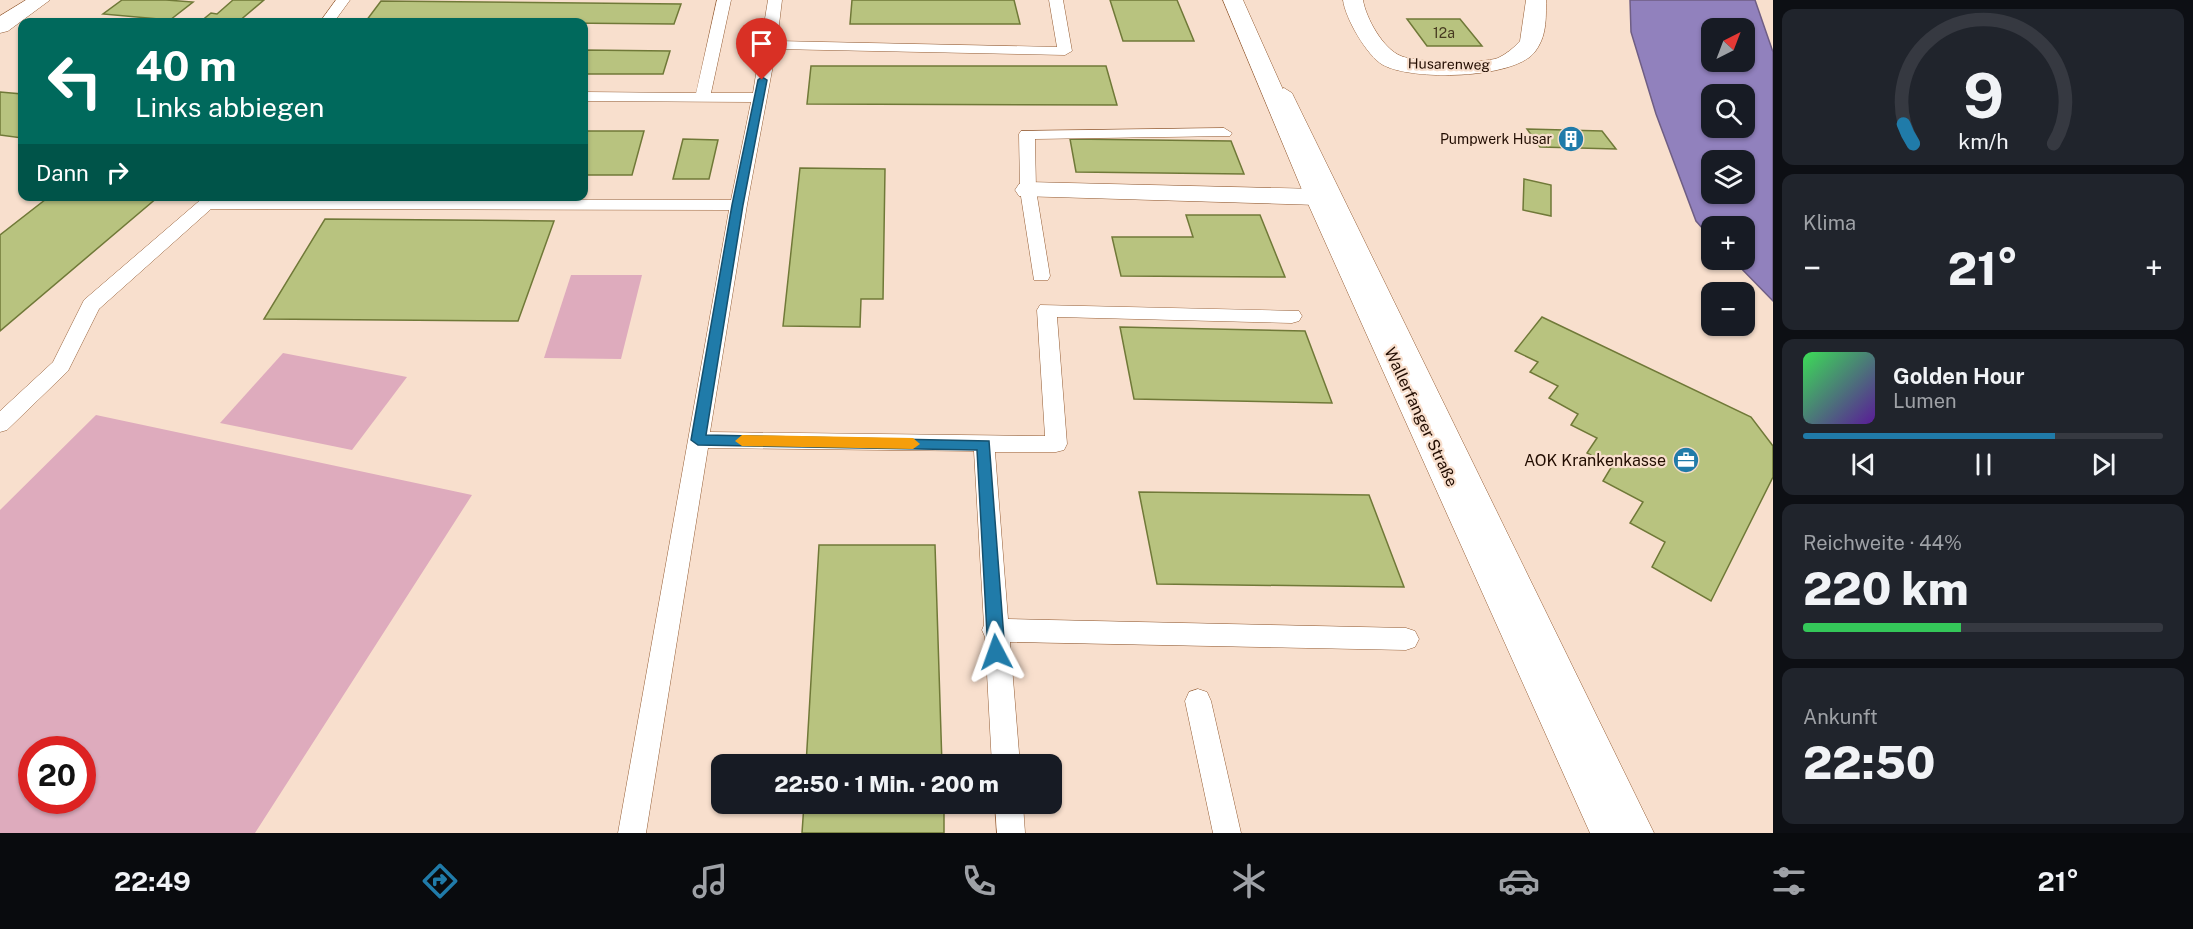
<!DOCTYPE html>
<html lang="de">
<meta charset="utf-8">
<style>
:root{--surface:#171b24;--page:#20242c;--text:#f1f3f6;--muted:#9ea1a6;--line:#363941;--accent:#207ba9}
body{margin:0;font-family:"Public Sans",sans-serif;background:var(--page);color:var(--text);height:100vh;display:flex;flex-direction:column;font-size:22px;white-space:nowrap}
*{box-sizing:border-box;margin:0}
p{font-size:20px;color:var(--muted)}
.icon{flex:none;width:33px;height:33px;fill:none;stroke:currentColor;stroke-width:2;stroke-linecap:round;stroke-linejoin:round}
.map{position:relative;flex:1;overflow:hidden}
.side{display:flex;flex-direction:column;gap:9px;padding:9px;background:#0d0f14;width:420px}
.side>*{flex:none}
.guide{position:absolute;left:18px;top:18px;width:570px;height:183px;border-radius:12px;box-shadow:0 2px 4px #0004;background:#00695c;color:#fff;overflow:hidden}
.needle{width:39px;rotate:42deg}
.fabs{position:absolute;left:1701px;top:18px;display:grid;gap:12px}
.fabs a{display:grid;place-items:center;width:54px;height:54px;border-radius:12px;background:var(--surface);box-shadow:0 2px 4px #0004;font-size:30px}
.speed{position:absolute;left:18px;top:736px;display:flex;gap:12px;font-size:30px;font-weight:700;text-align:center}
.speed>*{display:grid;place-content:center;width:78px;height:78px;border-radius:50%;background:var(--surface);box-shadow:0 2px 4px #0004;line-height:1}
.speed .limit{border:9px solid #d22;background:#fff;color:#111}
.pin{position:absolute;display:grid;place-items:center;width:51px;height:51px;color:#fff;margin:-62px -26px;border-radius:50% 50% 50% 0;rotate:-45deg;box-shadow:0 0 6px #0007}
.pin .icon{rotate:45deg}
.me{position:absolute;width:66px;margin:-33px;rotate:356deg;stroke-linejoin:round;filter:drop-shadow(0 0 4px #0008)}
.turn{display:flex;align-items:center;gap:21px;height:126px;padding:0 18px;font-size:27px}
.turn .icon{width:78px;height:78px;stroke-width:2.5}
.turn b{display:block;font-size:42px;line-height:51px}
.then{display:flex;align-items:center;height:57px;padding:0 18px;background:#0003;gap:12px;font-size:22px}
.big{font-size:45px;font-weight:800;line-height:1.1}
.side .widget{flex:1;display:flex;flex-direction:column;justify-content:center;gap:9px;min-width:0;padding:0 21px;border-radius:12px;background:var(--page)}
.side .dial{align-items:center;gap:0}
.dial svg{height:156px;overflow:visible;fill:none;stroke:var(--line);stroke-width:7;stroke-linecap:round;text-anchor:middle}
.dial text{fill:var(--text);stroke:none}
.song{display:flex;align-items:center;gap:18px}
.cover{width:72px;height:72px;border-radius:9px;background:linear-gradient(135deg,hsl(130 70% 55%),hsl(270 70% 35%))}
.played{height:6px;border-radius:3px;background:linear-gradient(90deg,var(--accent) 70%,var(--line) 70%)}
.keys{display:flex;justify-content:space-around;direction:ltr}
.heat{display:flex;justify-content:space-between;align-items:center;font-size:33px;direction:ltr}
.charge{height:9px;border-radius:4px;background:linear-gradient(90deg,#34c759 44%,var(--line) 0)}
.trip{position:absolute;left:711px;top:754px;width:351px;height:60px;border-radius:12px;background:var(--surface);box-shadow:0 2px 4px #0004;font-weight:800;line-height:60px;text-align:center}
.dock{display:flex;height:96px;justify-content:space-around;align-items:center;background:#090b0e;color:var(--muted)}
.dock .icon{width:42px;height:42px}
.dock .on{color:var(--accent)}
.dock b{font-size:27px;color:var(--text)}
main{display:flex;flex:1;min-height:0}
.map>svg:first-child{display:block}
</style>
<main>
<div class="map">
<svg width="1773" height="833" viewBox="0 0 1773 833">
<rect width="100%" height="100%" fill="#f8dfcd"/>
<g fill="#deabbd" fill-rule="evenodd">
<polygon points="571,275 642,275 621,359 544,358"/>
<polygon points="283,353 407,377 352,450 220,423"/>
<path d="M96 415 472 495 255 833H0V510ZM32 750H82V801H32Z"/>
</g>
<path fill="#9181bd" stroke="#6f5e84" stroke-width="1.5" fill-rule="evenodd" d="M1630 0H1755L1773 52V301L1733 260H1744V226H1712L1711 238 1696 221 1656 114 1631 32ZM1712 28H1744V62H1712ZM1712 94H1744V128H1712ZM1712 160H1744V194H1712Z"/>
<g fill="#b8c37f" stroke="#707938" stroke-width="1.5">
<polygon points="122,0 166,0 193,2 170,20 103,14"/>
<polygon points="233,0 264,0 238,22 200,22 211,13 217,14"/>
<polygon points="852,0 1014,0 1020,24 850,24"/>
<polygon points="1110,0 1177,0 1194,41 1123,41"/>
<polygon points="381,1 681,4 674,24 366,21"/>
<polygon points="1407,19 1460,19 1482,46 1427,46"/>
<polygon points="584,50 670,51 663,74 584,74"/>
<polygon points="811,66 1106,66 1117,105 807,104"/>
<polygon points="0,92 22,94 22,138 0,135"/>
<polygon points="1527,129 1602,131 1616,149 1540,147"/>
<polygon points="584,131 644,131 632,175 584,175"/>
<polygon points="683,139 718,140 709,179 673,179"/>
<polygon points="1070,139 1231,141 1244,174 1076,172"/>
<polygon points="800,168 885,169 883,299 861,299 860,327 783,326"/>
<polygon points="1524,179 1551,185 1551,216 1523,210"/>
<polygon points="50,196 158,197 0,331 0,235"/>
<polygon points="1186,215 1260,215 1285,277 1121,276 1112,237 1193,237"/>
<polygon points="325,219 554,221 518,321 264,319"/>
<polygon points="1542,317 1751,417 1773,446 1773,477 1711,601 1652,567 1665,542 1630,523 1643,502 1603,481 1612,466 1587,453 1597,438 1571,425 1578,414 1549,398 1558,386 1530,372 1538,362 1515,351"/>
<polygon points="1120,327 1305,331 1332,403 1134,399"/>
<polygon points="1139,492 1369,495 1404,587 1157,584"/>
<polygon points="819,545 935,545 942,765 806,765"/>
<polygon points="804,804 944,804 944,833 802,833"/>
</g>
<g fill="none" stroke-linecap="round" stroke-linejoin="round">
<g stroke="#945d35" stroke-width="1">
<g id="service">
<polygon points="336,0 350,0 334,22 320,22"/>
<polygon points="717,0 731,0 711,93 753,93 768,0 782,0 777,41 1057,47 1049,0 1063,0 1072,51 1065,55 776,49 747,205 710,432 1045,436 1037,310 1040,305 1299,311 1302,316 1299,321 1292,323 1057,317 1067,444 1064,450 1056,452 995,452 1008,619 1406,628 1415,631 1419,639 1415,647 1406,650 1010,642 1020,765 992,765 985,637 982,630 984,625 974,451 708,448 646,833 618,833 729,210 211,209 99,309 68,371 7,430 0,432 0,411 53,362 84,300 205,196 224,196 223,199 731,200 751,102 584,101 584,92 696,93"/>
<polygon points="1284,88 1292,93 1654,833 1625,833 1276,93"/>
<polygon points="1224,128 1232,133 1230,136 1035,139 1036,190 1050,276 1048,280 1034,280 1020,190 1019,134 1021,131"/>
<polygon points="1198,689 1207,692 1211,701 1241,833 1213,833 1185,701 1189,692"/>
<polygon points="995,804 1023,804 1025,833 997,833"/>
</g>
</g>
<g stroke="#945d35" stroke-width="1">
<g id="minor">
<polygon points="26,0 50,0 8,31 0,33 0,16"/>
<path d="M1343 0H1363C1366 18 1383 49 1401 56 1418 63 1481 64 1498 58 1506 54 1514 48 1520 41L1526 0H1546C1546 19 1547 37 1534 53 1512 79 1412 81 1383 65 1367 56 1345 18 1343 0Z"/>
<polygon points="1028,182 1318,189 1327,191 1331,197 1327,203 1318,205 1019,196 1015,190 1019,184"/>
</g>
</g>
<g stroke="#945d35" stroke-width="1">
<polygon id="secondary" points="1223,0 1243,0 1331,197 1636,833 1590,833 1305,197"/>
</g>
<use href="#service" fill="#fff" fill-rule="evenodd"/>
<use href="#minor" fill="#fff" fill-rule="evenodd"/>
<use href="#secondary" fill="#fff" fill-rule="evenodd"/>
</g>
<polygon fill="#207ba9" stroke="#15506e" stroke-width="1.5" points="762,77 767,80 743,205 706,435 989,441 1005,652 1002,658 996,660 990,658 988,652 977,450 698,445 691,440 732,205 758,80"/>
<polygon fill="#f59e0b" points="742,435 913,438 920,444 913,449 742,446 735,441"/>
<defs>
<g id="building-disc" transform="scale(1.35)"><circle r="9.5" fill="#207ba9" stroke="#f8dfcd"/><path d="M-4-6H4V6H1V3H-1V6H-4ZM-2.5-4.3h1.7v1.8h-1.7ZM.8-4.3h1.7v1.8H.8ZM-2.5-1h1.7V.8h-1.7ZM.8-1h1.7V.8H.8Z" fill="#fff"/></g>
<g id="office-disc" transform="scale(1.35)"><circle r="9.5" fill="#207ba9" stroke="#f8dfcd"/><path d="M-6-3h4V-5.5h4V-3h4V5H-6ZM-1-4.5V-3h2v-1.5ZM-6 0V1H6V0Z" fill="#fff"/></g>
</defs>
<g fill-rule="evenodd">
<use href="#building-disc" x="1571" y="139"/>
<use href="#office-disc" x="1686" y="460"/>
</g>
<g text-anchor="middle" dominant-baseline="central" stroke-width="4.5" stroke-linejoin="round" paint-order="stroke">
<g font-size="14" fill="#473a20">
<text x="1444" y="33">12a</text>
</g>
<g font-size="14" fill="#210c00" stroke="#f8dfcd">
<text transform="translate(1449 64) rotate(1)">Husarenweg</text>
</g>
<g font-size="14" fill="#210c00" stroke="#f8dfcd" text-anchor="end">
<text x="1552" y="139">Pumpwerk Husar</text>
</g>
<g font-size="16" fill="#210c00" stroke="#f8dfcd">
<text transform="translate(1421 417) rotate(65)">Wallerfanger Straße</text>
</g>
<g font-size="16" fill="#210c00" stroke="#f8dfcd" text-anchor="end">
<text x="1666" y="460">AOK Krankenkasse</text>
</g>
</g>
</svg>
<div class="fabs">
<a><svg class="needle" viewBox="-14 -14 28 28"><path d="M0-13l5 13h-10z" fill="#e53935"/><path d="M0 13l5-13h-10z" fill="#9ea1a6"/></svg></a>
<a><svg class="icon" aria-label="search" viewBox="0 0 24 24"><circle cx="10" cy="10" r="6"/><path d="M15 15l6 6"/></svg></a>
<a><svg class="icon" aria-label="layers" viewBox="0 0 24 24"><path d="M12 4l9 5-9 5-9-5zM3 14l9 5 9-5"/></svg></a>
<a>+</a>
<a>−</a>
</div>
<div class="speed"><div class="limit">20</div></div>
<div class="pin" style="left:762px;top:80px;background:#d93025"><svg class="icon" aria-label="arrive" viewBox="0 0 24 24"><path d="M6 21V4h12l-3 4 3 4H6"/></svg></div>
<svg class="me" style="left:996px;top:652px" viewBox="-20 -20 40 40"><path d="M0-17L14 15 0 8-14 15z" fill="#207ba9" stroke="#fff" stroke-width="4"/></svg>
<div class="trip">22:50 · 1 Min. · 200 m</div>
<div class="guide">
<div class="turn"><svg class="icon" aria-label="left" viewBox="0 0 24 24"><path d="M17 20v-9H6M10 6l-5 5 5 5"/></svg><div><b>40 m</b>Links abbiegen</div></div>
<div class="then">Dann<svg class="icon" aria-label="right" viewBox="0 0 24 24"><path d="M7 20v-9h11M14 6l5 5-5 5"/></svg></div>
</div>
</div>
<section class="side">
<div class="widget dial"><svg viewBox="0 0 100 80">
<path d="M14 69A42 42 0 1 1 86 69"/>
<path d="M14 69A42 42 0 0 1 9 59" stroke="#207ba9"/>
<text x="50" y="56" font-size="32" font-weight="700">9</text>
<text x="50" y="72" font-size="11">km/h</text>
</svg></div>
<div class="widget"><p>Klima</p>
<div class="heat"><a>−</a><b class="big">21°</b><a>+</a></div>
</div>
<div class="widget">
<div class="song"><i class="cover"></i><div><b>Golden Hour</b><p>Lumen</p></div></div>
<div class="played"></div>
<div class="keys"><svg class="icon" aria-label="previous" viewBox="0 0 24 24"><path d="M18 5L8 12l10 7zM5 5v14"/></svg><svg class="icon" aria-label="pause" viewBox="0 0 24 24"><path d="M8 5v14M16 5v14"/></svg><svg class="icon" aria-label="next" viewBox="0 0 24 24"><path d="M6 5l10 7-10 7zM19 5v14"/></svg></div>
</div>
<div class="widget"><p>Reichweite · 44%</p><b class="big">220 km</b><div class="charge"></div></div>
<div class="widget"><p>Ankunft</p><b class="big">22:50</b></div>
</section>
</main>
<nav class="dock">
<b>22:49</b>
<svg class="icon on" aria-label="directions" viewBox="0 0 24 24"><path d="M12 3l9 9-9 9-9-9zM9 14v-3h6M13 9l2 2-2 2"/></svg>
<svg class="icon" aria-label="music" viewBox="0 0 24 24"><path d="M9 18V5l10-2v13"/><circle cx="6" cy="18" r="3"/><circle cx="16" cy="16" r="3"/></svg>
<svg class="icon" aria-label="phone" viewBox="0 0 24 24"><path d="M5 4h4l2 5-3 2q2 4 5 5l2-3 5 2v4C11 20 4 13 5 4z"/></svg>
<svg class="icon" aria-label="climate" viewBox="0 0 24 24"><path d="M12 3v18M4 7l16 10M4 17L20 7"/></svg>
<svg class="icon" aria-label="car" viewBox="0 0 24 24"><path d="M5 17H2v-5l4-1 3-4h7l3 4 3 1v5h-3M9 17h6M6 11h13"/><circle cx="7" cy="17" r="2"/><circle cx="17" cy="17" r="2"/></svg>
<svg class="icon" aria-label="filters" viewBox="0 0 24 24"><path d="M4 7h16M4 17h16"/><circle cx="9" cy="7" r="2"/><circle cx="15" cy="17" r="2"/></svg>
<b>21°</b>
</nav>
